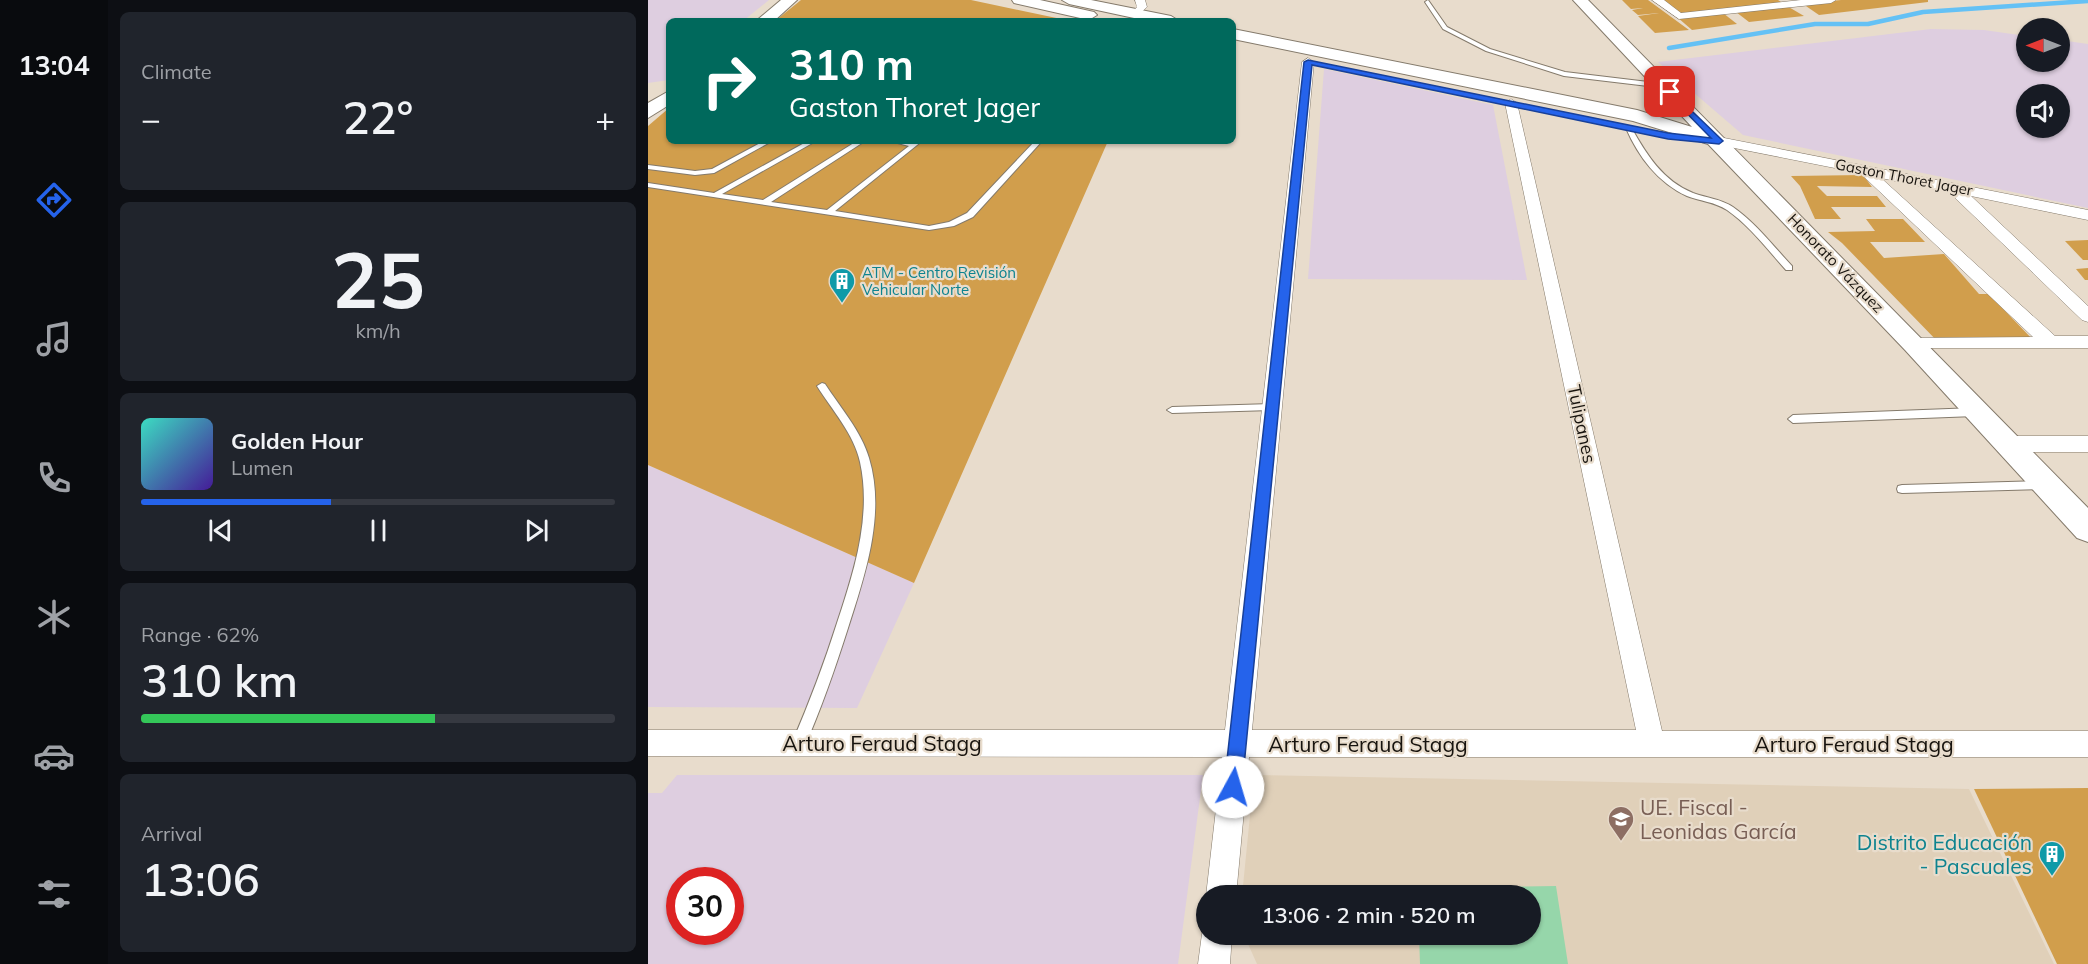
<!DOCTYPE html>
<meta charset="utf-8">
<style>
:root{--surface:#171b24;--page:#20242c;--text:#f1f3f6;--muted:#9ea1a6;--line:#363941;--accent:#2563eb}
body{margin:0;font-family:Mulish,sans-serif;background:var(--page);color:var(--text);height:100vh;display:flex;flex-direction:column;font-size:22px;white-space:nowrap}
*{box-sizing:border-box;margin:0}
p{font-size:20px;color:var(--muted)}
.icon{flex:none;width:33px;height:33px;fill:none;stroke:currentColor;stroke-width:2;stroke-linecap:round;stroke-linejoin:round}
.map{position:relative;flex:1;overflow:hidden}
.side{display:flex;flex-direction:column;gap:12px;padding:12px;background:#0d0f14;width:540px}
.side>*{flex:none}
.guide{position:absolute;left:18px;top:18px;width:570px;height:126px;border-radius:9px;box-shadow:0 2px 4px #0004;background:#00695c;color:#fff;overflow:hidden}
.needle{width:39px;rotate:270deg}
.fabs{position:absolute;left:1368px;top:18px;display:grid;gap:12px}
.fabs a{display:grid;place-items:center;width:54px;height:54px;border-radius:50%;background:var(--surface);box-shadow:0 2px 4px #0004;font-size:30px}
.speed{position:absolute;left:18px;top:867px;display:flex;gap:12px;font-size:30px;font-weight:700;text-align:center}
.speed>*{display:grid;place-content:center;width:78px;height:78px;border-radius:50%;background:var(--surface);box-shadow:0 2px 4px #0004;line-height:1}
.speed .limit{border:9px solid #d22;background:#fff;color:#111}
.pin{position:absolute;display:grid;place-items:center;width:51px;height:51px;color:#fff;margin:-26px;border-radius:12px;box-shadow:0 3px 9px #0006}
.me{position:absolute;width:66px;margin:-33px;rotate:6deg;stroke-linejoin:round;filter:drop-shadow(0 0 4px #0008)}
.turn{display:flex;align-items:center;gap:21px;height:126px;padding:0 24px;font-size:27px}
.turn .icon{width:78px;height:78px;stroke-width:2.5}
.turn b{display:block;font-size:42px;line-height:51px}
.big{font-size:45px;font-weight:600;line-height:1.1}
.side .card{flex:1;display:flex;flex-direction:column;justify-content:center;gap:9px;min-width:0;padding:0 21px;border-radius:9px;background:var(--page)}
.side .dial{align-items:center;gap:0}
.dial b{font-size:78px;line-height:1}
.song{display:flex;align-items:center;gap:18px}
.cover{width:72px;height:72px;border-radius:9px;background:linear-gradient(135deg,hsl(170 70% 55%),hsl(260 70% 35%))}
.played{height:6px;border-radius:3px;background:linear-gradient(90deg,var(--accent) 40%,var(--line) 40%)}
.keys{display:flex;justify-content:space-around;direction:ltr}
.heat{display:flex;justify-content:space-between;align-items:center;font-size:33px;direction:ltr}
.charge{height:9px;border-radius:4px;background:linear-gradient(90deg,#34c759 62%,var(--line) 0)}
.trip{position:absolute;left:548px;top:885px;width:345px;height:60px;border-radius:30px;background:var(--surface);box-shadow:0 2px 4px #0004;font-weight:600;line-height:60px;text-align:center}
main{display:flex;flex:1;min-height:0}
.dock{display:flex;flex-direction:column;width:108px;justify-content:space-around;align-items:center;background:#090b0e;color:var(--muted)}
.dock .icon{width:42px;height:42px}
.dock .current{color:var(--accent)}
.dock b{font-size:27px;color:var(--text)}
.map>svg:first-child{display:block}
</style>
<main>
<nav class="dock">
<b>13:04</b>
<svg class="icon current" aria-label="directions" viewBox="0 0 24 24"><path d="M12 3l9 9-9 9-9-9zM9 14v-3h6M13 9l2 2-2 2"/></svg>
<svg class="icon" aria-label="music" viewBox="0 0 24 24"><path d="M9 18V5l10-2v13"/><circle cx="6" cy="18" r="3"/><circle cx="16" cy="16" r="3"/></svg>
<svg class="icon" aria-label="phone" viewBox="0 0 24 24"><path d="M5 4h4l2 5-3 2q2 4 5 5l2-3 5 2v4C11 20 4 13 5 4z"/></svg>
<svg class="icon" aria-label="climate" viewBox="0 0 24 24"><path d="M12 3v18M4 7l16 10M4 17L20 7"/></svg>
<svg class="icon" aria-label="car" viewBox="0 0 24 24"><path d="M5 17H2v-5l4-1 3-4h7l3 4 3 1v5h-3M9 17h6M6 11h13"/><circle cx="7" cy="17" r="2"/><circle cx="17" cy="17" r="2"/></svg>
<svg class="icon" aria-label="filters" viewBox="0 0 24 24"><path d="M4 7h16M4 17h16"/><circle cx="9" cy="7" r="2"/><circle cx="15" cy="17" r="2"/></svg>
</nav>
<section class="side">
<div class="card"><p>Climate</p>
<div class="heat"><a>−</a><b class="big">22°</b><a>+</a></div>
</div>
<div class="card dial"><b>25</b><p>km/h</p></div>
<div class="card">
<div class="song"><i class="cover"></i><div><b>Golden Hour</b><p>Lumen</p></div></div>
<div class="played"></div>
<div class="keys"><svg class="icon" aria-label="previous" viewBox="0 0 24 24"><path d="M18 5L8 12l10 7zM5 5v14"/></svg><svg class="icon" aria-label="pause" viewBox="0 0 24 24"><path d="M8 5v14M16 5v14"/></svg><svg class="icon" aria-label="next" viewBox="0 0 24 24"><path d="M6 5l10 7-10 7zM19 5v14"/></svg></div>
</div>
<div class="card"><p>Range · 62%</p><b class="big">310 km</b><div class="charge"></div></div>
<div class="card"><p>Arrival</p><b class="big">13:06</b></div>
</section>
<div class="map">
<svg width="1440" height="964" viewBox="0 0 1440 964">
<rect width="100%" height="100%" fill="#e8dccc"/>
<polygon fill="#e0d0b9" points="606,775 1321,789 1406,964 609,964 596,935 882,934 882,896 594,896"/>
<g fill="#decee0" fill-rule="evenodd">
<polygon points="0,0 121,0 95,21 21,21 21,80 0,83"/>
<path d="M1283 29 1336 30 1378 36V62H1412V40L1440 44V208L1095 135 1010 62ZM1378 94H1412V128H1378Z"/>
<polygon points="676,69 845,105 879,280 660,279"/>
<polygon points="0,465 266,583 209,708 0,707"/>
<path d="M29 775H555L530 964H0V793H14ZM82 880V932H32V880Z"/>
</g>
<polygon fill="#96d6aa" points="908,886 920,964 772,964 771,935 882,934 882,896 770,895 770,888"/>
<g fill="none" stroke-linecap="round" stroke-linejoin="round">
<polyline stroke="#64c1f5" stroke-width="4.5" points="1021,48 1167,24 1220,24 1275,12 1440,1"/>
</g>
<g fill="#d19e4c">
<polygon points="153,0 323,0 418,20 127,21"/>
<polygon points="974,0 1000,0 1041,30 1007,33 990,16 1011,13 990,15 984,10 995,8 983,9"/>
<polygon points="1011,0 1130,0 1136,4 1029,14"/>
<polygon points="1193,0 1280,0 1280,2 1171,15 1155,4"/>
<polygon points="1139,6 1156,16 1101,22 1088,12"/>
<polygon points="1075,13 1089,24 1044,30 1029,17"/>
<polygon points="21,108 21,141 460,141 266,583 0,465 0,126"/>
<polygon points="1215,175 1224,187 1169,186 1179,196 1229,196 1238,207 1183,207 1193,219 1167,219 1152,186 1143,176"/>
<polygon points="1218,219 1255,219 1277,242 1222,242 1236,258 1296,254 1331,294 1341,294 1388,343 1292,344 1194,243 1180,232 1227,231"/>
<polygon points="1440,240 1440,260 1435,260 1417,241"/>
<polygon points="1440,268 1440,280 1437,280 1428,269"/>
<polygon points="1440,788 1440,964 1409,964 1326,789"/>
</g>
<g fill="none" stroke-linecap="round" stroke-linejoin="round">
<g stroke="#847a6b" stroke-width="2">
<g id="lane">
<polygon points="780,0 799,27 842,49 917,72 1017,84 1020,86 1017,88 916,76 838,51 795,29 777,2"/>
<path d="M979 127H983C998 154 1015 181 1045 193 1059 198 1073 199 1085 207 1108 223 1125 246 1144 266V270H1138C1119 249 1102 226 1079 210 1067 202 1052 201 1039 196 1010 183 990 156 978 128Z"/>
<polygon points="116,141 124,141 66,173 47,175 0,169 0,165 47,171 64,169"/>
<polygon points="160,141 168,141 74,194 115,200 209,141 217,141 123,202 179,210 261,146 242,141 265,143 274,141 187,211 281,226 301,222 319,213 387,141 394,141 325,217 306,226 281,230 0,187 0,183 66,193"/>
<path d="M174 383 177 384C192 407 213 431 221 458 238 514 217 575 200 628 187 669 173 709 156 748L151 750 146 748 144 743C161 703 176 664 189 623 206 572 224 516 212 462 206 434 184 410 169 386Z"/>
<polygon points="625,404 630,407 625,410 524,413 519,410 524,407"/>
<polygon points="1327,408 1332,412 1327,416 1145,423 1140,419 1145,415"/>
<polygon points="1396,481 1400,482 1401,485 1400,488 1396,489 1254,493 1250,492 1249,489 1250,486 1254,485"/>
</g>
</g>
<g stroke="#847a6b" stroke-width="1">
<g id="street">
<polygon points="487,0 497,0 499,7 488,17 483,14 489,7"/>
<polygon points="1004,0 1016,0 1033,13 1153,0 1188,0 1183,3 1031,19"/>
<polygon points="660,58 666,62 604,730 988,730 857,103 863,99 869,103 1014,731 1440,731 1440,757 601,757 588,896 558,896 574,757 0,756 0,730 577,730 654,62"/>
<polygon points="1071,137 1440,210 1440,220 1323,196 1440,306 1440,322 1434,320 1301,192 1233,178 1407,336 1440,336 1440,348 1260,348 1257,344 1266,338 1385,337 1212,173 1066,144 1066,138"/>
<polygon points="1360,436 1440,436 1440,452 1360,452 1353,449 1350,444 1353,439"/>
<polygon points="558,923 558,934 584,934 582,964 550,964 554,934"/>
</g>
</g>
<g stroke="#847a6b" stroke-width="2">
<g id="secondary">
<polygon points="133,0 149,0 126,21 108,21"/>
<polygon points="364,0 392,0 446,12 449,15 441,20 366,3"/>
<polygon points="414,0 443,0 523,16 531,21 500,21 421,4"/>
<polygon points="925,0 940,0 1440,508 1440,542 1429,538 1257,350 1060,144 985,121 585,39 585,29 989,110 1044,127"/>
<polygon points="21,91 21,105 0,118 0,103"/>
</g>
</g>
<use href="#lane" fill="#fff" fill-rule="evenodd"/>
<use href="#street" fill="#fff" fill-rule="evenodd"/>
<use href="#secondary" fill="#fff" fill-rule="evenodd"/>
</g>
<polygon fill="#2563eb" stroke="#184099" stroke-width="1.5" points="660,60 1020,133 1063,138 1020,94 1022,90 1075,141 1071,144 1020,139 664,65 594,787 592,794 585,796 579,794 576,787 656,62"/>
<defs>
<g id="building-pin" transform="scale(1.35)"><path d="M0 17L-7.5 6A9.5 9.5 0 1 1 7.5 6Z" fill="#0f9aa8" stroke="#e8dccc"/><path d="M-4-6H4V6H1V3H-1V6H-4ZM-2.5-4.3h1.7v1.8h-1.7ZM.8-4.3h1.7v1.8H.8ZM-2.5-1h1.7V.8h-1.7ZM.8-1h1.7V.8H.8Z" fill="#fff"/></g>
<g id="school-pin" transform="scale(1.35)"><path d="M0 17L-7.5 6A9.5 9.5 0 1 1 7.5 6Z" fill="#8d6e63" stroke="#e8dccc"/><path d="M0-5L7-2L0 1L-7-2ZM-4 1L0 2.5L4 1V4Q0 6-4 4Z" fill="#fff"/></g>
</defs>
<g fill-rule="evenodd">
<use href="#building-pin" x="194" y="281"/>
<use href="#school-pin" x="973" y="819"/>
<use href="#building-pin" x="1404" y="854"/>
</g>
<g text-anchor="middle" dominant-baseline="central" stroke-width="4.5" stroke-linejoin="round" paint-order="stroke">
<g font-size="15" fill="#17130e" stroke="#e8dccc">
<text transform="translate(1256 177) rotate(11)">Gaston Thoret Jager</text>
<text transform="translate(1188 263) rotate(46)">Honorato Vázquez</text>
</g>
<g font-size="15" fill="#0d838f" stroke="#e8dccc" text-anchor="start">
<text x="214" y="272">ATM - Centro Revisión<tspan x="214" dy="17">Vehicular Norte</tspan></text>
</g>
<g font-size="18" fill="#17130e" stroke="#e8dccc">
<text transform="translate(934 424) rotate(78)">Tulipanes</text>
</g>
<g font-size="21" fill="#17130e" stroke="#e8dccc">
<text x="234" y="743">Arturo Feraud Stagg</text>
<text x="720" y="744">Arturo Feraud Stagg</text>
<text x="1206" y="744">Arturo Feraud Stagg</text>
</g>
<g font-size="21" fill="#785e54" stroke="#e8dccc" text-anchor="start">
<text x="992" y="807">UE. Fiscal -<tspan x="992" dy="24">Leonidas García</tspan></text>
</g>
<g font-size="21" fill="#0d838f" stroke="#e8dccc" text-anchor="end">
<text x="1384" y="842">Distrito Educación<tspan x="1384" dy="24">- Pascuales</tspan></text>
</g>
</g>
</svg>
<div class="fabs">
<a><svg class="needle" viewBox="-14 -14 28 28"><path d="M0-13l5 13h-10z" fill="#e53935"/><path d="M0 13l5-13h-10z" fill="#9ea1a6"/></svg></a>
<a><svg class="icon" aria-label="sound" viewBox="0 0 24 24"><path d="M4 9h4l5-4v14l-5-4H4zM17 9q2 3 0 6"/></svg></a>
</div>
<div class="speed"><div class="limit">30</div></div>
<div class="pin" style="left:1022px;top:92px;background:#d93025"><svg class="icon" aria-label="arrive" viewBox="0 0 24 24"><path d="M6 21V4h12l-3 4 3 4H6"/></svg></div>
<svg class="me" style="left:585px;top:787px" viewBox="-20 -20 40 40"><circle r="19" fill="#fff"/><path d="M0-13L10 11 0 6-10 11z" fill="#2563eb"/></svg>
<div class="trip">13:06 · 2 min · 520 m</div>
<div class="guide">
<div class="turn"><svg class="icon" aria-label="right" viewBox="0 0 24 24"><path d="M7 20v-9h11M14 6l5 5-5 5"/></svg><div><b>310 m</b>Gaston Thoret Jager</div></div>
</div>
</div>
</main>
